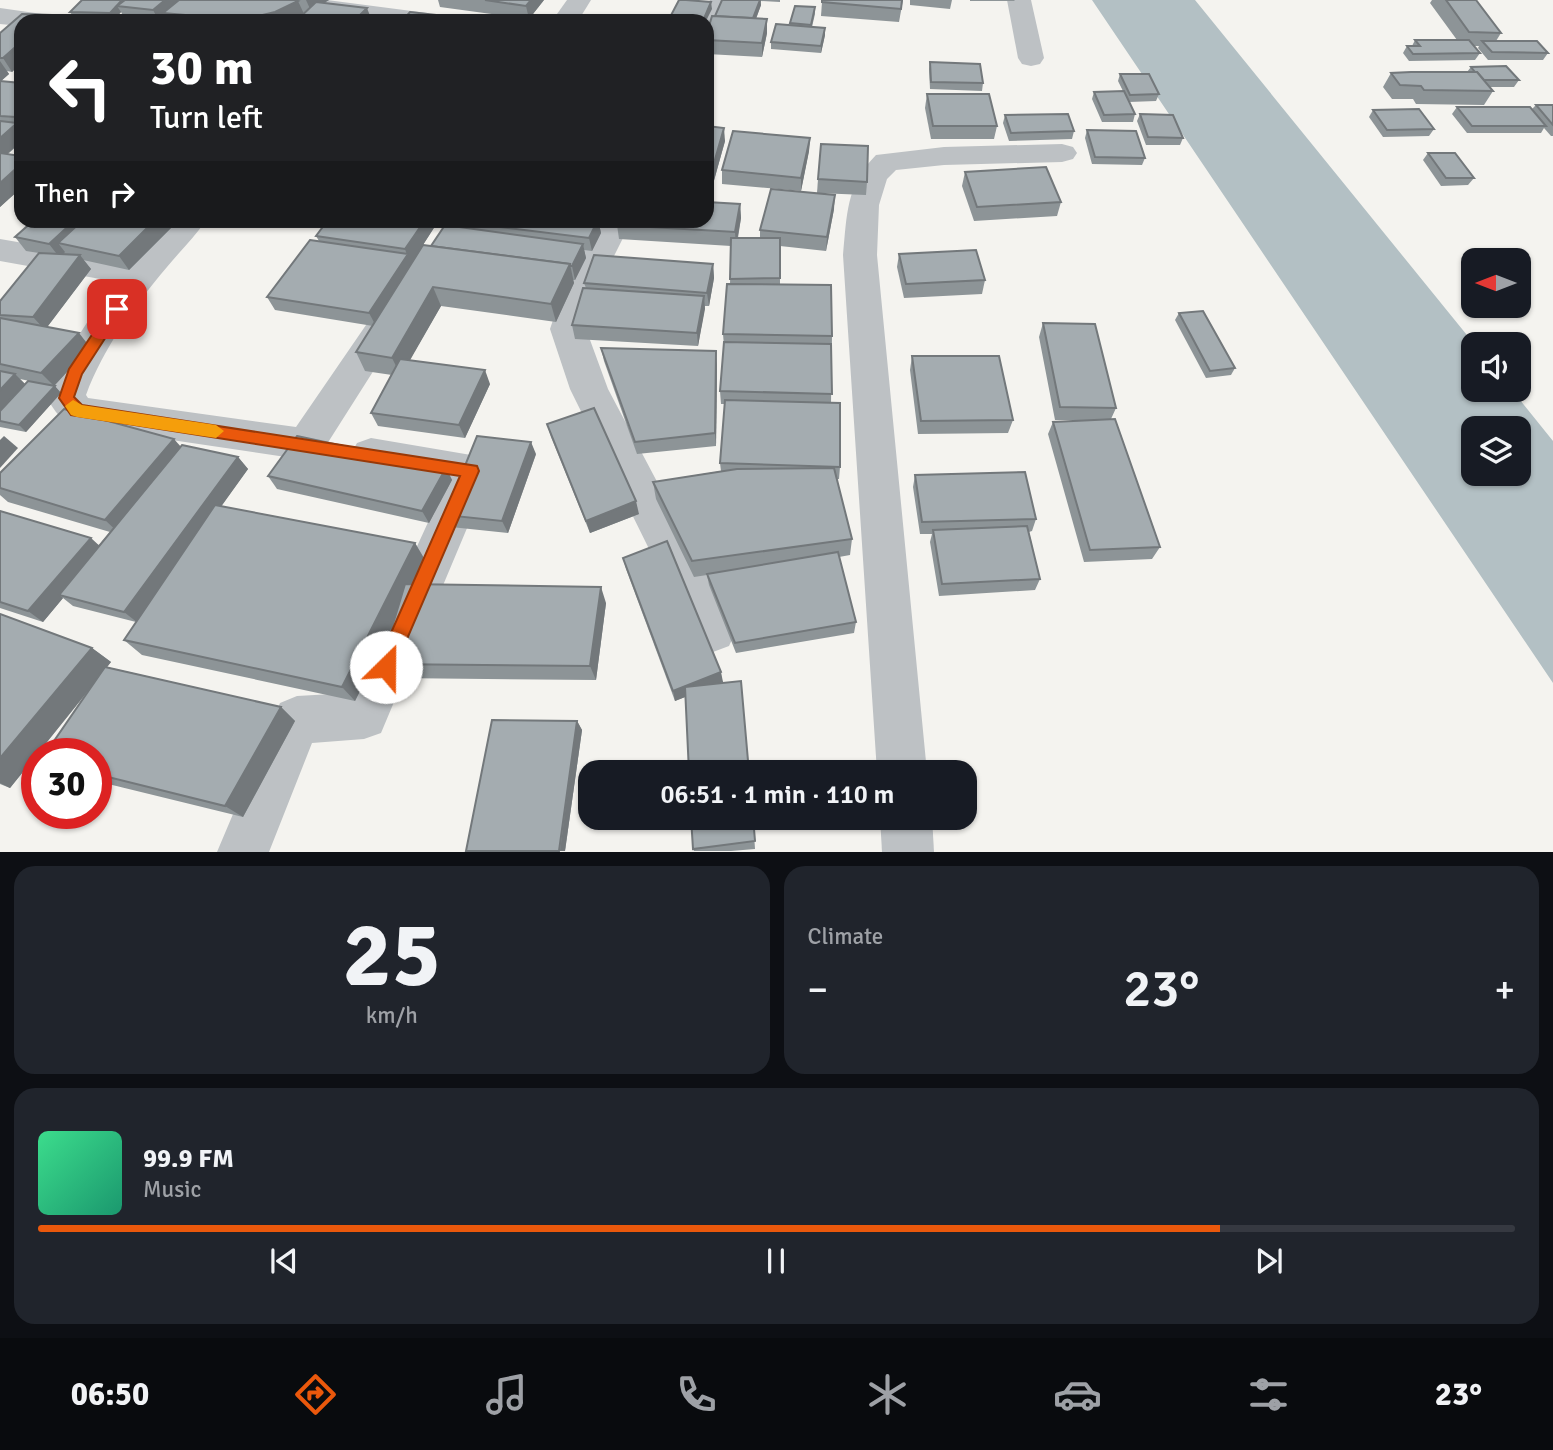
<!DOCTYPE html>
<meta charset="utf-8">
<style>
:root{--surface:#171b24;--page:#20242c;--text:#f1f3f6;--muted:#9ea1a6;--line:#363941;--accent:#ea580c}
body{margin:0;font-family:Signika,sans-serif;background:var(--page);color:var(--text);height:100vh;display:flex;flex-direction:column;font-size:26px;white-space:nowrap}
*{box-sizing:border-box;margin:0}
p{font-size:23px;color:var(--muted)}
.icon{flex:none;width:38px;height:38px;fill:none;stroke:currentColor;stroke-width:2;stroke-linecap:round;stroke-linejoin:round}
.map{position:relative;height:852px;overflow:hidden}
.drawer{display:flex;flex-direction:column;gap:14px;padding:14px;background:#0d0f14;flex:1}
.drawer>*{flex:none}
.hud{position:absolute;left:14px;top:14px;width:700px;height:214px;border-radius:21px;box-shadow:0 2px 5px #0004;background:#202124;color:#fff;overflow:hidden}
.needle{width:46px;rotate:270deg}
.tools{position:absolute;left:1461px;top:248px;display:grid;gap:14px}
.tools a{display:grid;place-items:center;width:70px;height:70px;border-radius:14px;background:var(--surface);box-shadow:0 2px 5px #0004;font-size:35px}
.speed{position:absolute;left:21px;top:738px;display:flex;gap:14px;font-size:35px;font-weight:700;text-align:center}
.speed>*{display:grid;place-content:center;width:91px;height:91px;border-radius:50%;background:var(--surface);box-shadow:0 2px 5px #0004;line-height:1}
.speed .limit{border:10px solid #d22;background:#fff;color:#111}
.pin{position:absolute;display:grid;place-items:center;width:60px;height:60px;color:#fff;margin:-30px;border-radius:14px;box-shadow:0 4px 10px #0006}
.me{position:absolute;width:77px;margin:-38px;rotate:23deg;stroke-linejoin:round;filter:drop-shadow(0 0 5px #0008)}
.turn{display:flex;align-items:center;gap:24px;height:147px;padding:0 21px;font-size:32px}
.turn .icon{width:91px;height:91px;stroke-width:2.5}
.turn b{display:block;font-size:49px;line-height:60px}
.then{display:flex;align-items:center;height:66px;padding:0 21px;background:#0003;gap:14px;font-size:26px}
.big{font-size:52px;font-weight:600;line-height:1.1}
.drawer .widget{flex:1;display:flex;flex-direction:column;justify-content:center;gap:10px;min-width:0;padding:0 24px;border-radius:21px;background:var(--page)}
.drawer .dial{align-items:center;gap:0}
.dial b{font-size:91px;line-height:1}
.song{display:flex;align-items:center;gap:21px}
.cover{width:84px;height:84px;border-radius:10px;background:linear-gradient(135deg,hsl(150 70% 55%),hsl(160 70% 35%))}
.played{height:7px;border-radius:4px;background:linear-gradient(90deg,var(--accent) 80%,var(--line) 80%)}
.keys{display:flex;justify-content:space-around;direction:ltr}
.heat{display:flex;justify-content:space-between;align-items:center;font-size:38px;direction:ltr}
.drawer .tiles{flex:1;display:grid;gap:14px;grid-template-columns:1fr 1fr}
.widget:last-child{grid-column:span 2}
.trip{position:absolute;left:578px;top:760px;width:399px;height:70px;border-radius:21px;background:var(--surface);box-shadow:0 2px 5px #0004;font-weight:600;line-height:70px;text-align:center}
.tabs{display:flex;height:112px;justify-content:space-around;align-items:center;background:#090b0e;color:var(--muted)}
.tabs .icon{width:49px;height:49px}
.tabs .on{color:var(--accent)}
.tabs b{font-size:32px;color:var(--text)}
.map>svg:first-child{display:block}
</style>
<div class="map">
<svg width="1553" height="852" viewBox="0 0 1553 852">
<rect width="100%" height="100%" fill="#f4f3ef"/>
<path fill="#b3c0c4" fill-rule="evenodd" d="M1092 0H1195L1475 345 1474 390H1512L1553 441V683ZM1474 429H1519V474H1474Z"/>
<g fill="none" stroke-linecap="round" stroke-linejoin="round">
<g fill="#bdc1c4" fill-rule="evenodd">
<polygon points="327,0 427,13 436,16 440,21 369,21 318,13 314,8 318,3"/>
<polygon points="567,0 591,0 578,21 552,21"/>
<polygon points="710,0 734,0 716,38 707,41 707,21 700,21"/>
<polygon points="1007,0 1031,0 1044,58 1040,64 1031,66 1022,64 1018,58"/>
<polygon points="0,8 56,16 60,21 21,21 21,26 0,24"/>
<path d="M1062 144 1073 147 1077 153 1073 159 1062 162 944 165 896 170 887 179 879 205 877 255 927 772H877L843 255C847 215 846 185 876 155L944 147Z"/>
<path d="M171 220H206C195 237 180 251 167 267 134 306 104 347 86 395L88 398 296 427 377 309 389 305 401 309 407 318 320 455 306 460 77 426C61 421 55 412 47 398 64 355 88 318 117 282L0 261V239L134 262Z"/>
<polygon points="600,220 632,220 597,290 586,329 608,389 736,631 729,646 713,652 697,646 570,389 550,329 563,290"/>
<polygon points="371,438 471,455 485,459 491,471 381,733 364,739 312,743 269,852 217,852 280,703 297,696 350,693 446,483 357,465 351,454 357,443"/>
<polygon points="880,817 932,817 934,852 882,852"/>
</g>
</g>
<g fill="#8d9497" fill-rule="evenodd">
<polygon points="82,0 329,0 289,21 167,21 166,19 164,21 139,21 125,19 121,12 114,20 75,19 70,12"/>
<polygon points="438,0 544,0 529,19 440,7"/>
<polygon points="722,0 780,0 780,2 761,1 761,5 756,19 767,19 767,33 762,57 707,54 707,33"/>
<polygon points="903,0 899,22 821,16 822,2"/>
<polygon points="910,0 952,0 950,9 910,5"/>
<polygon points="970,0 1015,0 1014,1 970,1"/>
<polygon points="1432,0 1476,0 1501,33 1496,41 1548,53 1543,60 1488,60 1478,48 1479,46 1474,46 1480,53 1475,60 1409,61 1403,53 1407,46 1412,46 1415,40 1457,40 1430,3"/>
<polygon points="815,7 815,14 812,27 825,28 825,35 821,53 771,49 771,42 790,25 790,23"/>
<polygon points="22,14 50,15 53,20 54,18 87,21 21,21 21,65 20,64 12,72 7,71 9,74 1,81 21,83 21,142 8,154 21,156 21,188 0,207 0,33"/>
<polygon points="930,62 983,83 982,91 930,89 929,69"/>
<polygon points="1471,67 1519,80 1514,87 1490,87 1493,91 1484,105 1416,104 1413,99 1392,99 1383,87 1391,73 1467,72"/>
<polygon points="1120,74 1159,94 1156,101 1129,102 1135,114 1133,122 1102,122 1092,99 1094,92 1123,91 1118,81"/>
<polygon points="927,94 997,126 994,139 931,139 925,108"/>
<polygon points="1536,105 1553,105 1553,136 1551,136 1544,128 1541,133 1467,133 1452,114 1457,107 1532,109"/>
<polygon points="1373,110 1434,129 1429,136 1383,137 1369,117"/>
<polygon points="1140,114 1183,138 1180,145 1146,145 1137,121"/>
<polygon points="1005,115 1074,131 1072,139 1009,141 1003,123"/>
<polygon points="707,126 725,141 713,184 707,184"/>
<polygon points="1087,130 1145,158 1142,165 1092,164 1085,138"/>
<polygon points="810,138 809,151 801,191 722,184 722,170"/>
<polygon points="1428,153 1474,178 1468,185 1441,186 1423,160"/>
<polygon points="965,172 1061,202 1057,216 974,221 962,186"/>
<polygon points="818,179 867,182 866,195 817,193"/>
<polygon points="740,204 741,218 738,238 760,238 760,230 834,209 826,251 780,246 780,285 832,336 831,403 840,467 839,479 837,479 852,539 850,555 839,557 856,622 854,633 736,653 709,585 707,575 694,577 656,499 653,482 721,471 720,463 725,404 721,404 720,391 724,346 723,334 730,284 731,246 619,239 617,225"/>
<path d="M179 220 129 270 83 260 91 269 47 327 90 347 54 386 61 393 26 432 0 427V301L39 253 26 251 15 237ZM20 379 44 384H25Z"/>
<polygon points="328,220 439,220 412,262 412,263 432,246 452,226 451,220 598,220 601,233 592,251 584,250 586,258 575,280 573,280 574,283 556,322 441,306 409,361 490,384 465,438 378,426 371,413 392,375 365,371 356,352 373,326 275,310 267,297 319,241 316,236"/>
<polygon points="899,254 985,280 982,294 904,298 897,267"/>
<polygon points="713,264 714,278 709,306 705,306 698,346 575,339 572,325 586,288 584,283"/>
<polygon points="1179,313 1235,368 1231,375 1206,378 1175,320"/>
<polygon points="1043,323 1116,408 1111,419 1160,547 1152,559 1084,562 1048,434 1053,422 1085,420 1055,420 1039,337"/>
<polygon points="601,348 717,365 716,446 637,454 604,361"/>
<polygon points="912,356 1013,420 1008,433 918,434 910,370"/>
<polygon points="547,424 639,514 590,533 551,437"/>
<polygon points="181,446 238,457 248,469 221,506 415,543 425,560 413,584 606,603 596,680 393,678 381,664 393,624 355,701 142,655 124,640 136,622 73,606 63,598 43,622 0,608 0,511 99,545 110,532 8,502 0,495 0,473"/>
<polygon points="536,454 508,533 451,527 445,515"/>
<polygon points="446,468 452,480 429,523 277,489 268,476"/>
<polygon points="915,475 1036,519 1032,531 1029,532 1040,579 1035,590 939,596 930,542 932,534 920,534 913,487"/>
<polygon points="623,558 723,682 675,701 626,569"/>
<polygon points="0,614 92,648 111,662 107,667 281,707 295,721 243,817 96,781 96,754 89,690 10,788 0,784"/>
<polygon points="577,721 582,730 565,851 466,851"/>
<polygon points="753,817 755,849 731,851 694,851 693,849"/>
</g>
<g fill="#73787b">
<polygon points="122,0 130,0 117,6 121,12 114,20 110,13"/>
<polygon points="165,0 188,0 163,13 166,19 164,21 159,21 153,10"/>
<polygon points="306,0 329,0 311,11"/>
<polygon points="531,0 544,0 529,19 526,6"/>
<polygon points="760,0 761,5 752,29 752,21"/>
<polygon points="298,1 304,14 289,21 241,21 241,20"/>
<polygon points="711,2 712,9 706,21 703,21"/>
<polygon points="367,8 372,21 354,21"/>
<polygon points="50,15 54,21 44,21"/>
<polygon points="767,19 767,33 762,57 762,43"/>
<polygon points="825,28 825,35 821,53 821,46"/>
<polygon points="21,42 21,54 13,53 20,64 12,72 3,58"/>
<polygon points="0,61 9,74 0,82"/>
<polygon points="21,113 21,124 16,117"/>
<polygon points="17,123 21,128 21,142 0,160 0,138"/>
<polygon points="724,128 725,141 713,184 712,170"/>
<polygon points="810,138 809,151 801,191 801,178"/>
<polygon points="21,164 21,188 0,207 0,183"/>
<polygon points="835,195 834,209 826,251 827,237"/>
<polygon points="740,204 741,218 736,246 735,232"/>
<polygon points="75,220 100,220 58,243 65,252 60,258 49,244"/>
<polygon points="155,220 179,220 129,270 119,256"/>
<polygon points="425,220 439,220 412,262 414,267 376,326 369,313 407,255 405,249"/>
<polygon points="598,220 601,233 592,251 589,238"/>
<polygon points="583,244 586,258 575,280 572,266"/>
<polygon points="80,255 91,269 45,330 33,317"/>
<polygon points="570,264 574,283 556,322 551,304"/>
<polygon points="713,264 714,278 709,306 707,293"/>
<polygon points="433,287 441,306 401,376 392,358"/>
<polygon points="704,296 705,309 698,346 697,333"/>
<polygon points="79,333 90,347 54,386 41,373"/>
<polygon points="716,351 717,365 716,446 715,433"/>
<polygon points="485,370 490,384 465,438 459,425"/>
<polygon points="15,374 28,387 0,417 0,390"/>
<polygon points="55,386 61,393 26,432 19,425"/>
<polygon points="4,436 18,448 0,468 0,440"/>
<polygon points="174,439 189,456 122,536 105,520"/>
<polygon points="531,442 536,454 508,533 502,521"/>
<polygon points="238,457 248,469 138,623 124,612"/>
<polygon points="446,468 452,480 429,523 422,511"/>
<polygon points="636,501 639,514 590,533 586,521"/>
<polygon points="91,538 104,550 59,595 63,598 43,622 28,611"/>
<polygon points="415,543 425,560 355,701 342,687"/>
<polygon points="601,587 606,603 596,680 590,666"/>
<polygon points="92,648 111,662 10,788 0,783 0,758"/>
<polygon points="721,672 723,682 675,701 673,691"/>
<polygon points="281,707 295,721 243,817 225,806"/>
<polygon points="577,721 582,730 565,851 560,851"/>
</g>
<g fill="#a4acb0" stroke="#73787b" stroke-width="2">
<polygon points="82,0 122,0 110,13 70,12"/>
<polygon points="125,0 165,0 153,10 117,6"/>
<polygon points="179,0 295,0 298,1 275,12 241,20 163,13"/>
<polygon points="485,0 531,0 526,6"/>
<polygon points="679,0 686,0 711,2 703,21 668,21"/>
<polygon points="722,0 760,0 753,18 715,16"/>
<polygon points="822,0 902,0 901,9 822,2"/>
<polygon points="1446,0 1476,0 1501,33 1469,32"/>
<polygon points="316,2 367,8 354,21 296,21"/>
<polygon points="795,6 815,7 811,25 790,23"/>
<polygon points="410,12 489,21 402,21"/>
<polygon points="22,14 50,15 44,21 21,21 21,42 3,58 0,58 0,33"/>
<polygon points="712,16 767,19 762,43 707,40 707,33"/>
<polygon points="54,18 87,21 51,21"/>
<polygon points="776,24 825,28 821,46 771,42"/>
<polygon points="1415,40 1469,40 1480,53 1413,54 1407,46 1420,46"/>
<polygon points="1482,41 1537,41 1548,53 1492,52"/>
<polygon points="21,46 21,54 13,53"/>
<polygon points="930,62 980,64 983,83 931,82"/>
<polygon points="1506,66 1519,80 1484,80 1477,72 1475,72 1471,67"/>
<polygon points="1411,72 1477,72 1493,91 1424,90 1421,86 1400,85 1391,73"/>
<polygon points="1120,74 1149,74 1159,94 1130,95"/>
<polygon points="0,81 21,83 21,113 16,117 0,116"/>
<polygon points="1124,91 1135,114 1104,115 1094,92"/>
<polygon points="927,94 989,94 997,126 933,126"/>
<polygon points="1536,105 1553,105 1553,125"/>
<polygon points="1457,107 1530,107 1546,126 1472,126"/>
<polygon points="1419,109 1434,129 1387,130 1373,110"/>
<polygon points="1068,114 1074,131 1011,133 1005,115"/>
<polygon points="1140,114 1173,115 1183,138 1148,137"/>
<polygon points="0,121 17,123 0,138"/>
<polygon points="707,126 724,128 712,170 707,170"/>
<polygon points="1087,130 1136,131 1145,158 1095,157"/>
<polygon points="733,131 810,138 801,178 722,170"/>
<polygon points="821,144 868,146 867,182 818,179"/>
<polygon points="0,153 21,156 21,164 0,183"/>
<polygon points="1428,153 1455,153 1474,178 1446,178"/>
<polygon points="1046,167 1061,202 977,207 965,172"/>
<polygon points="771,189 835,195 827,237 760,230"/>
<polygon points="707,202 740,204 735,232 617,225 618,220 707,220"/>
<polygon points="34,220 75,220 49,244 15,237"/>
<polygon points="83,220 155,220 119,256 58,243"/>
<polygon points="328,220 425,220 405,249 316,236"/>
<polygon points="451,220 598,220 589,238 450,221"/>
<polygon points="445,225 583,244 572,266 570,266 570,264 431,246"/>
<polygon points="731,238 780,238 780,278 730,279"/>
<polygon points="310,240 408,254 369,313 267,297"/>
<polygon points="423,245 570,264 551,304 433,287 392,358 356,352"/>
<polygon points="976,250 985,280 906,284 899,254"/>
<polygon points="39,253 80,255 33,317 0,315 0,301"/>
<polygon points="594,255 713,264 707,293 584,283"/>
<polygon points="727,284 831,285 832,336 723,334"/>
<polygon points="583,288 704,296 697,333 572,325"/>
<polygon points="1203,311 1235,368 1210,371 1179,313"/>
<polygon points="0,318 79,333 41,373 0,364"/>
<polygon points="1043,323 1095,324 1116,408 1060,407"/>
<polygon points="724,342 831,344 832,394 720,391"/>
<polygon points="601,348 716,351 715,433 635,442"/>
<polygon points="912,356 999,356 1013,420 921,421"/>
<polygon points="400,359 485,370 459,425 371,413"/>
<polygon points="0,371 15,374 0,390"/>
<polygon points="28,381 55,386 19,425 0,421 0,411"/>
<polygon points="725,400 840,403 840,467 720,463"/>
<polygon points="594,408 636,501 586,521 547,424"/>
<polygon points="64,409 174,439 105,520 0,488 0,473"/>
<polygon points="1115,419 1160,547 1090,550 1053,422"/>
<polygon points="297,436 446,468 422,511 268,476"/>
<polygon points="477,436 531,442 502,521 445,515"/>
<polygon points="182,445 238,457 124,612 59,595"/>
<polygon points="834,468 852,539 692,561 653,482 737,469"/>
<polygon points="1025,472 1036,519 922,522 915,475"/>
<polygon points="215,505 415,543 342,687 124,640"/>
<polygon points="0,511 91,538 28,611 0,602"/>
<polygon points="1027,526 1040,579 942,584 933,530"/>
<polygon points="667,541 721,672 673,691 623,558"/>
<polygon points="838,552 856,622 735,643 707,574"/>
<polygon points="405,584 601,587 590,666 381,664"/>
<polygon points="0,614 92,648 0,758"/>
<polygon points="105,667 281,707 225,806 96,774 96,754 45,754"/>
<polygon points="741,681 749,772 689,772 685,687"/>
<polygon points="492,720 577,721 559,851 466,851"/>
<polygon points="691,817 753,817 755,841 693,849"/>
</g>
<polygon fill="#ea580c" stroke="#983908" stroke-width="2" points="117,303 124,309 82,374 74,397 82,405 477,466 479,471 392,674 386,676 379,674 376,667 460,476 71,415 59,398 69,369 112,305"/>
<polygon fill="#f59e0b" points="73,400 82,405 216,425 224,431 216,438 77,417 71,415 65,406"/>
</svg>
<div class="tools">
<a><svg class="needle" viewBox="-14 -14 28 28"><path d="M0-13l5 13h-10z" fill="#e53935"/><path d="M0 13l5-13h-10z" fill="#9ea1a6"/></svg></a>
<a><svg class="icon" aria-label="sound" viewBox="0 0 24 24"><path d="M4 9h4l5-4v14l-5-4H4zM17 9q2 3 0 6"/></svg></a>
<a><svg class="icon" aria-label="layers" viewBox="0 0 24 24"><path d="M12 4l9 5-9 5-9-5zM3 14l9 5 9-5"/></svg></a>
</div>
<div class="speed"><div class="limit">30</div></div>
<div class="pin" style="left:117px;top:309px;background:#d93025"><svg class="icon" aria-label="arrive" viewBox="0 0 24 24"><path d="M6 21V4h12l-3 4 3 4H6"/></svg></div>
<svg class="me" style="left:386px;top:667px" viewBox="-20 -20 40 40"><circle r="19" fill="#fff"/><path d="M0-13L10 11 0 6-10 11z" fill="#ea580c"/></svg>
<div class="trip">06:51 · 1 min · 110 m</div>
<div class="hud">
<div class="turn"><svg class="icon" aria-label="left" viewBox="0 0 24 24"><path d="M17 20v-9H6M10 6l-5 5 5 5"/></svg><div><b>30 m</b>Turn left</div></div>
<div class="then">Then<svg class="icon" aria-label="right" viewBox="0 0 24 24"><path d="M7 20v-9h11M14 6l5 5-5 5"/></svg></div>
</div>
</div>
<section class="drawer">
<div class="tiles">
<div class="widget dial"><b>25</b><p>km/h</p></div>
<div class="widget"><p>Climate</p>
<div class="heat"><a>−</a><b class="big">23°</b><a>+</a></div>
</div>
<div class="widget">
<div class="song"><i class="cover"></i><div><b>99.9 FM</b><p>Music</p></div></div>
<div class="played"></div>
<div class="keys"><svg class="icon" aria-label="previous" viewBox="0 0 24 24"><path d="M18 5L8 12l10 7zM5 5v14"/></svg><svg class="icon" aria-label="pause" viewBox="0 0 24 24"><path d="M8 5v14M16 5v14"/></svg><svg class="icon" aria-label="next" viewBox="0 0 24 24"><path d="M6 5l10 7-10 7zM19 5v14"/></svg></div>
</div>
</div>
</section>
<nav class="tabs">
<b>06:50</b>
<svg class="icon on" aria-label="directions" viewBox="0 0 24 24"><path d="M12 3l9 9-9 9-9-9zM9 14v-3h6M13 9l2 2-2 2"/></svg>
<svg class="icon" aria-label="music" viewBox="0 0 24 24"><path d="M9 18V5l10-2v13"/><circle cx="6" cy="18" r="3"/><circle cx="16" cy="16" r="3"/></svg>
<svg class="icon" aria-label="phone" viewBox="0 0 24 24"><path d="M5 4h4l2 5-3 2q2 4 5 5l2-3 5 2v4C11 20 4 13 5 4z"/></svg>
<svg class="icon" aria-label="climate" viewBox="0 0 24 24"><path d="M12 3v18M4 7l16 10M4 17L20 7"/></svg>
<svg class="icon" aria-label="car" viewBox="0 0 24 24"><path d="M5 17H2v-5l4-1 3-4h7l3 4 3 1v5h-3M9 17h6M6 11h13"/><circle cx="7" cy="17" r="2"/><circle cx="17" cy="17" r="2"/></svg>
<svg class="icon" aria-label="filters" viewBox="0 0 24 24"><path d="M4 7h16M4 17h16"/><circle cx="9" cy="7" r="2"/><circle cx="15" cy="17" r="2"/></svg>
<b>23°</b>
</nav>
